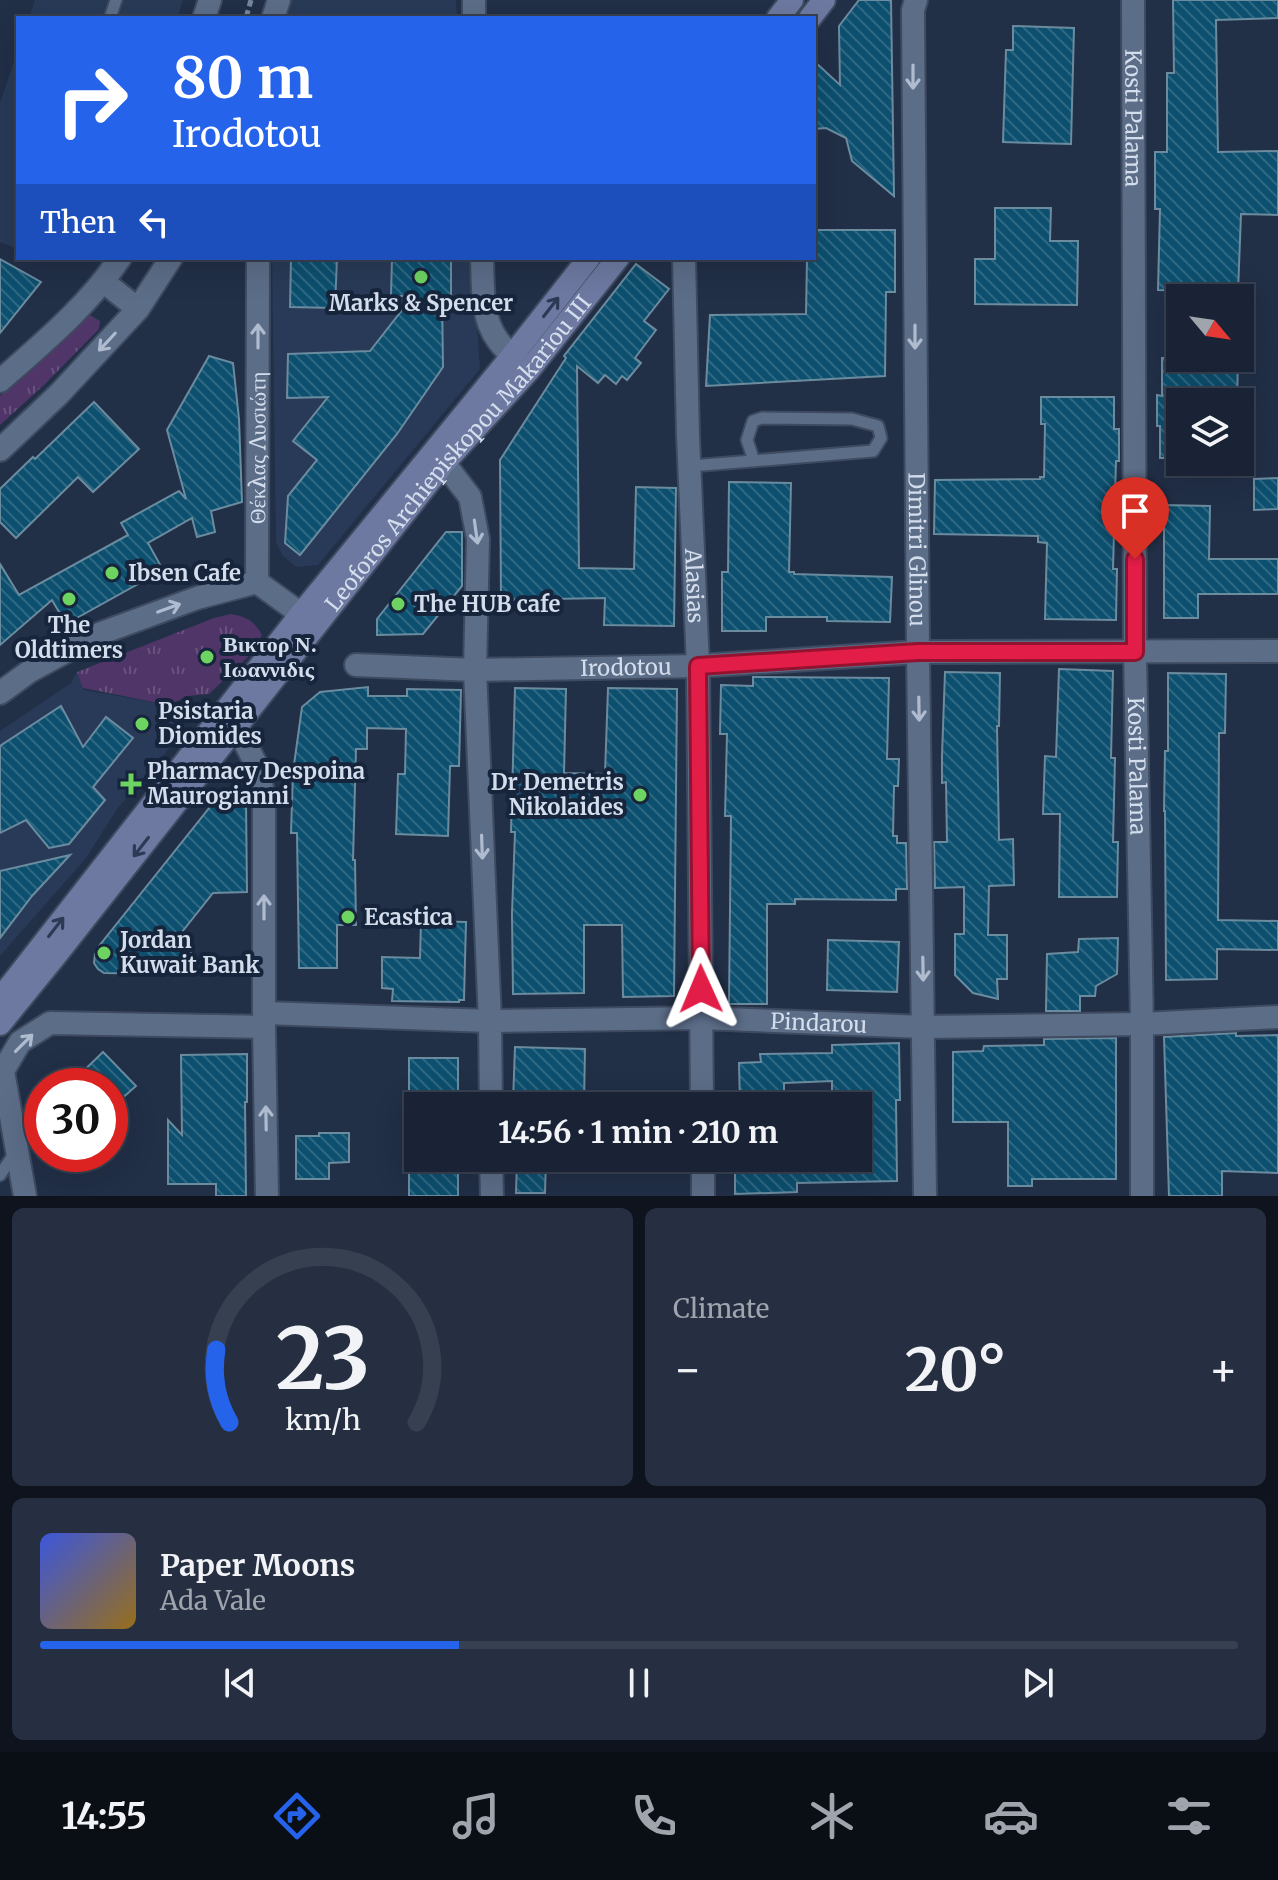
<!DOCTYPE html>
<meta charset="utf-8">
<style>
:root{--surface:#192335;--page:#262f41;--text:#f1f3f6;--muted:#9fa4ad;--line:#374050;--accent:#2563eb}
body{margin:0;font-family:Merriweather,serif;background:var(--page);color:var(--text);height:100vh;display:flex;flex-direction:column;font-size:30px;white-space:nowrap}
*{box-sizing:border-box;margin:0}
p{font-size:26px;color:var(--muted)}
.icon{flex:none;width:44px;height:44px;fill:none;stroke:currentColor;stroke-width:2;stroke-linecap:round;stroke-linejoin:round}
.map{position:relative;height:1196px;overflow:hidden}
.details{display:flex;flex-direction:column;gap:12px;padding:12px;background:#0e131d;flex:1}
.details>*{flex:none}
.banner{position:absolute;left:16px;top:16px;width:800px;height:244px;border-radius:0px;box-shadow:0 8px 32px #0002,0 0 0 2px var(--line);background:#2563eb;color:#fff;overflow:hidden}
.needle{width:52px;rotate:119deg}
.buttons{position:absolute;left:1166px;top:284px;display:grid;gap:16px}
.buttons a{display:grid;place-items:center;width:88px;height:88px;border-radius:0px;background:var(--surface);box-shadow:0 8px 32px #0002,0 0 0 2px var(--line);font-size:40px}
.speed{position:absolute;left:24px;top:1068px;display:flex;gap:16px;font-size:40px;font-weight:700;text-align:center}
.speed>*{display:grid;place-content:center;width:104px;height:104px;border-radius:50%;background:var(--surface);box-shadow:0 8px 32px #0002,0 0 0 2px var(--line);line-height:1}
.speed .limit{border:12px solid #d22;background:#fff;color:#111}
.pin{position:absolute;display:grid;place-items:center;width:68px;height:68px;color:#fff;margin:-82px -34px;border-radius:50% 50% 50% 0;rotate:-45deg;box-shadow:0 0 8px #0007}
.pin .icon{rotate:45deg}
.me{position:absolute;width:88px;margin:-44px;rotate:359deg;stroke-linejoin:round;filter:drop-shadow(0 0 6px #0008)}
.turn{display:flex;align-items:center;gap:28px;height:168px;padding:0 24px;font-size:36px}
.turn .icon{width:104px;height:104px;stroke-width:2.5}
.turn b{display:block;font-size:56px;line-height:68px}
.then{display:flex;align-items:center;height:76px;padding:0 24px;background:#0003;gap:16px;font-size:30px}
.big{font-size:60px;font-weight:700;line-height:1.1}
.details .card{flex:1;display:flex;flex-direction:column;justify-content:center;gap:12px;min-width:0;padding:0 28px;border-radius:12px;background:var(--page)}
.details .dial{align-items:center;gap:0}
.dial svg{height:208px;overflow:visible;fill:none;stroke:var(--line);stroke-width:7;stroke-linecap:round;text-anchor:middle}
.dial text{fill:var(--text);stroke:none}
.song{display:flex;align-items:center;gap:24px}
.cover{width:96px;height:96px;border-radius:12px;background:linear-gradient(135deg,hsl(230 70% 55%),hsl(40 70% 35%))}
.played{height:8px;border-radius:4px;background:linear-gradient(90deg,var(--accent) 35%,var(--line) 35%)}
.keys{display:flex;justify-content:space-around;direction:ltr}
.heat{display:flex;justify-content:space-between;align-items:center;font-size:44px;direction:ltr}
.details .tiles{flex:1;display:grid;gap:12px;grid-template-columns:1fr 1fr}
.card:last-child{grid-column:span 2}
.trip{position:absolute;left:404px;top:1092px;width:468px;height:80px;border-radius:0px;background:var(--surface);box-shadow:0 8px 32px #0002,0 0 0 2px var(--line);font-weight:700;line-height:80px;text-align:center}
.tab-bar{display:flex;height:128px;justify-content:space-around;align-items:center;background:#0a0e15;color:var(--muted)}
.tab-bar .icon{width:56px;height:56px}
.tab-bar .active{color:var(--accent)}
.tab-bar b{font-size:36px;color:var(--text)}
.map>svg:first-child{display:block}
</style>
<div class="map">
<svg width="1278" height="1196" viewBox="0 0 1278 1196">
<defs>
<pattern id="park-tufts" width="24" height="20" patternUnits="userSpaceOnUse" patternTransform="scale(2)"><rect width="24" height="20" fill="#503668"/><path d="M3 7l-1-3M5 7V3M7 7l1-3M15 17l-1-3M17 17v-4M19 17l1-3" fill="none" stroke="#68537e"/></pattern>
<pattern id="building-back-hatch" width="6" height="6" patternUnits="userSpaceOnUse" patternTransform="scale(2)"><rect width="6" height="6" fill="#0c4f6e"/><path d="M-1 5l2 2M0 0l6 6M5-1l2 2" fill="none" stroke="#2e6883"/></pattern>
</defs>
<rect width="100%" height="100%" fill="#212f47"/>
<g fill="#283a57">
<polygon points="35,0 183,0 177,18 29,18"/>
<polygon points="292,0 456,0 457,18 287,18"/>
<polygon points="18,50 18,249 0,242 0,103"/>
<polygon points="272,258 472,258 480,369 318,565 296,567 282,555 276,542"/>
<polygon points="77,672 84,690 159,703 186,729 117,809 86,858 0,956 0,731 71,683"/>
</g>
<g fill="url(#park-tufts)">
<polygon points="90,315 100,321 99,329 45,384 0,425 0,396"/>
<path d="M231 614C247 617 254 621 262 635L252 653 209 694 188 696 173 703H159L83 688 77 672 214 618Z"/>
</g>
<g fill="url(#building-back-hatch)" stroke="#6b8b9f" stroke-width="2">
<polygon points="859,0 891,0 894,196 852,161 846,138 826,128 814,129 814,61 840,85 839,26"/>
<polygon points="1173,0 1278,0 1278,18 1216,20 1218,152 1278,151 1278,215 1241,214 1238,292 1158,290 1160,209 1155,209 1155,152 1167,152 1167,73 1174,73"/>
<polygon points="1013,26 1074,28 1071,144 1003,142 1006,50 1013,50"/>
<polygon points="995,208 1051,208 1050,241 1078,241 1077,305 975,304 975,259 995,259"/>
<polygon points="814,230 895,230 895,292 886,292 885,376 706,386 710,315 806,314 807,258 814,258"/>
<polygon points="291,258 337,258 335,308 290,307"/>
<polygon points="392,258 451,258 451,296 442,296 443,367 397,434 300,555 285,543 288,496 317,460 293,441 328,397 287,398 288,354 370,351 413,296 391,296"/>
<polygon points="0,259 41,282 0,333"/>
<polygon points="636,264 669,289 644,321 656,330 635,358 641,363 627,380 622,376 616,384 605,375 598,383 577,366 579,568 634,569 636,487 676,488 674,626 604,625 605,598 501,600 500,460 566,358 564,356"/>
<polygon points="209,356 233,363 239,419 242,502 211,511 215,532 197,537 192,518 148,543 163,570 66,624 52,600 0,645 0,564 19,595 128,535 121,523 179,491 186,499 167,430"/>
<polygon points="1162,358 1238,358 1237,402 1180,402 1180,458 1160,458 1160,426 1157,426 1157,395 1162,396"/>
<polygon points="1041,397 1114,397 1114,429 1119,429 1119,461 1116,461 1113,569 1117,569 1116,620 1045,619 1047,543 1038,542 1038,536 934,534 935,480 1040,479 1040,477 1044,477 1045,424 1041,424"/>
<polygon points="94,402 139,449 93,492 78,477 16,538 0,522 0,489 33,457 35,459"/>
<polygon points="1278,478 1278,509 1254,510 1254,479"/>
<polygon points="729,482 791,483 789,572 794,572 794,574 892,577 890,622 827,621 827,617 766,617 766,631 722,631 722,572 728,572"/>
<polygon points="1164,505 1210,506 1209,559 1278,559 1278,594 1198,594 1198,618 1164,618"/>
<polygon points="446,532 462,532 462,586 423,634 377,635 377,619"/>
<polygon points="1059,669 1113,671 1111,758 1115,758 1113,842 1118,842 1117,897 1059,897 1060,814 1043,814 1045,756 1056,757"/>
<polygon points="945,672 1000,673 999,726 997,726 999,840 1013,839 1014,885 989,886 988,935 1007,935 1007,979 997,979 998,999 973,993 955,975 955,934 964,934 964,887 935,888 934,842 947,842 946,782 942,783 942,756"/>
<polygon points="1168,673 1226,674 1225,733 1219,733 1218,920 1278,921 1278,950 1217,949 1217,979 1166,980 1165,811 1164,811 1165,751 1168,751"/>
<polygon points="753,677 889,678 887,759 899,759 898,786 894,786 893,836 897,836 897,843 906,843 907,889 896,889 896,900 795,899 795,904 767,904 767,1004 729,1004 731,816 725,816 727,734 720,734 721,685 753,686"/>
<polygon points="368,687 368,696 407,696 407,689 461,690 459,766 450,766 448,836 396,834 398,774 405,774 406,729 367,728 367,749 356,749 353,860 355,860 356,925 337,925 337,968 299,968 297,833 291,833 293,772 302,707 320,692"/>
<polygon points="515,688 566,689 564,773 605,774 608,688 677,689 674,996 623,997 622,925 584,925 584,993 513,994 512,914 515,832 511,832"/>
<polygon points="61,706 83,747 106,717 133,738 93,787 105,800 69,844 49,848 26,820 0,833 0,746"/>
<polygon points="232,791 243,796 246,802 247,892 213,893 182,932 191,939 191,962 161,962 161,974 104,973 98,969 94,963 95,954 99,946 214,802 226,792"/>
<polygon points="70,855 32,896 0,938 0,871"/>
<polygon points="421,921 466,922 464,1000 459,1000 459,1002 392,1001 393,989 382,988 382,957 420,958"/>
<polygon points="1118,938 1117,974 1096,986 1095,996 1080,996 1080,1011 1046,1011 1047,954 1078,952 1079,939"/>
<polygon points="828,940 899,942 897,992 827,990"/>
<polygon points="1236,1033 1236,1036 1278,1035 1278,1173 1222,1171 1222,1196 1169,1196 1164,1037"/>
<polygon points="1116,1038 1116,1179 1032,1179 1032,1186 1008,1186 1008,1122 953,1122 953,1052 983,1051 984,1046 1044,1045 1044,1039"/>
<polygon points="899,1043 900,1100 896,1100 897,1181 797,1183 797,1192 735,1194 735,1158 858,1158 858,1101 832,1101 832,1081 784,1083 784,1104 740,1105 739,1063 761,1062 760,1054 832,1053 832,1045"/>
<polygon points="515,1047 585,1049 584,1104 513,1102"/>
<polygon points="103,1052 136,1086 110,1109 110,1086 68,1086"/>
<polygon points="247,1054 247,1102 245,1102 246,1196 216,1196 216,1184 168,1184 168,1120 182,1135 181,1055"/>
<rect x="409" y="1058" width="49" height="48"/>
<polygon points="319,1133 349,1133 349,1162 329,1163 329,1179 296,1179 296,1136 319,1136"/>
<rect x="409" y="1158" width="49" height="38"/>
<polygon points="517,1158 546,1158 545,1193 516,1193"/>
</g>
<g fill="none" stroke-linecap="round" stroke-linejoin="round">
<g stroke="#3e4a5f" stroke-width="15">
<g id="service">
<polyline points="110,18 116,0"/>
<polyline points="691,466 873,451 881,438 878,426 852,419 762,418 753,421 747,440 754,461"/>
<polyline points="0,1175 16,1151"/>
</g>
</g>
<g stroke="#3e4a5f" stroke-width="26">
<g id="minor">
<polyline points="474,0 474,18"/>
<path id="s1" d="M916 0 913 10 918 652 925 1196"/>
<path id="s2" d="M1133 0 1135 652 1142 1024V1196"/>
<path d="M482 258C483 285 481 317 497 339 504 350 515 358 525 366"/>
<path id="s3" d="M684 258 688 436 698 666 702 1106"/>
<polyline points="444,463 470,497 478,539 475,670 490,1021 491,1106"/>
<path id="s4" d="M257 582 258 258"/>
<polyline points="257,582 301,614"/>
<path id="s5" d="M356 665 475 670 698 666 918 652 1278 651"/>
<polyline points="0,693 30,671 96,635 197,598 257,582"/>
<polyline points="237,727 259,770 264,800 264,1027 267,1196"/>
<path id="s6" d="M265 1013 490 1021 701 1018 924 1027 1142 1024 1278 1017"/>
<polyline points="491,1158 492,1196"/>
<polyline points="703,1158 703,1196"/>
<polyline points="25,1196 3,1071 20,1042 50,1023 264,1027"/>
</g>
</g>
<g stroke="#3e4a5f" stroke-width="26">
<g id="tertiary">
<polyline points="204,18 210,0"/>
<polyline points="273,18 279,0"/>
<polyline points="104,282 138,309"/>
<path d="M0 381C43 343 88 306 120 258"/>
<polyline points="0,450 59,394 138,309 171,258"/>
</g>
</g>
<g stroke="#3e4a5f" stroke-width="26">
<g id="secondary">
<polyline points="778,18 792,0"/>
<polyline points="810,18 824,0"/>
<polyline points="0,999 301,614 512,356 589,258"/>
<path id="s7" d="M0 1024 56 955 444 463 529 370 618 258"/>
</g>
</g>
<polyline stroke="#798599" stroke-width="5" stroke-dasharray="8 4" stroke-linecap="butt" points="246,18 251,0"/>
<use href="#service" stroke="#5c6d88" stroke-width="11"/>
<use href="#minor" stroke="#5c6d88" stroke-width="22"/>
<use href="#tertiary" stroke="#5c6d88" stroke-width="22"/>
<use href="#secondary" stroke="#6d79a1" stroke-width="22"/>
</g>
<defs><path id="oneway-shaft" d="M-6 0H5M1.5-3L5.5 0L1.5 3" fill="none" stroke-width="1.6" stroke-linecap="round" stroke-linejoin="round" transform="scale(2)"/></defs>
<g stroke="#afbbce">
<use href="#oneway-shaft" transform="translate(913 77) rotate(90)"/>
<use href="#oneway-shaft" transform="translate(258 336) rotate(-90)"/>
<use href="#oneway-shaft" transform="translate(915 337) rotate(90)"/>
<use href="#oneway-shaft" transform="translate(107 342) rotate(133)"/>
<use href="#oneway-shaft" transform="translate(476 532) rotate(82)"/>
<use href="#oneway-shaft" transform="translate(169 608) rotate(-20)"/>
<use href="#oneway-shaft" transform="translate(919 709) rotate(89)"/>
<use href="#oneway-shaft" transform="translate(482 847) rotate(88)"/>
<use href="#oneway-shaft" transform="translate(264 907) rotate(-90)"/>
<use href="#oneway-shaft" transform="translate(923 969) rotate(89)"/>
<use href="#oneway-shaft" transform="translate(24 1043) rotate(-45)"/>
<use href="#oneway-shaft" transform="translate(266 1118) rotate(-91)"/>
</g>
<g stroke="#2c3a55">
<use href="#oneway-shaft" transform="translate(551 307) rotate(-52)"/>
<use href="#oneway-shaft" transform="translate(141 847) rotate(128)"/>
<use href="#oneway-shaft" transform="translate(56 927) rotate(-52)"/>
</g>
<g fill="none" stroke-linecap="round" stroke-linejoin="round">
<g stroke="#92132f" stroke-width="20">
<polyline id="route" points="701,989 698,666 918,652 1135,652 1135,559"/>
</g>
<use href="#route" stroke="#e11d48" stroke-width="14"/>
</g>
<g fill="#6dd361" stroke="#17253c" stroke-width="3">
<circle cx="421" cy="277" r="8"/>
<circle cx="112" cy="573" r="8"/>
<circle cx="69" cy="599" r="8"/>
<circle cx="398" cy="604" r="8"/>
<circle cx="207" cy="657" r="8"/>
<circle cx="142" cy="724" r="8"/>
<path d="M127 772h8v8h8v8h-8v8h-8v-8h-8v-8h8z"/>
<circle cx="640" cy="795" r="8"/>
<circle cx="348" cy="917" r="8"/>
<circle cx="104" cy="953" r="8"/>
</g>
<g text-anchor="middle" dominant-baseline="central" stroke-width="8" stroke-linejoin="round" paint-order="stroke">
<g font-size="22" fill="#d3ddec" stroke="#17253c">
<text stroke="none"><textPath href="#s2" startOffset="118">Kosti Palama</textPath></text>
<text stroke="none"><textPath href="#s4" startOffset="134">Θέκλας Λυσιώτη</textPath></text>
<text stroke="none"><textPath href="#s7" startOffset="732">Leoforos Archiepiskopou Makariou III</textPath></text>
<text stroke="none"><textPath href="#s1" startOffset="550">Dimitri Glinou</textPath></text>
<text stroke="none"><textPath href="#s3" startOffset="328">Alasias</textPath></text>
<text stroke="none"><textPath href="#s5" startOffset="270">Irodotou</textPath></text>
<text stroke="none"><textPath href="#s2" startOffset="766">Kosti Palama</textPath></text>
<text stroke="none"><textPath href="#s6" startOffset="554">Pindarou</textPath></text>
</g>
<g font-size="22" font-weight="bold" fill="#d3ddec" stroke="#17253c" text-anchor="start">
<text x="421" y="303" text-anchor="middle">Marks &amp; Spencer</text>
<text x="128" y="573">Ibsen Cafe</text>
<text x="414" y="604">The HUB cafe</text>
<text x="69" y="625" text-anchor="middle">The<tspan x="69" dy="25">Oldtimers</tspan></text>
<text x="223" y="644">Βικτορ Ν.<tspan x="223" dy="25">Ιωαννιδις</tspan></text>
<text x="158" y="711">Psistaria<tspan x="158" dy="25">Diomides</tspan></text>
<text x="147" y="771">Pharmacy Despoina<tspan x="147" dy="25">Maurogianni</tspan></text>
<text x="624" y="782" text-anchor="end">Dr Demetris<tspan x="624" dy="25">Nikolaides</tspan></text>
<text x="364" y="917">Ecastica</text>
<text x="120" y="940">Jordan<tspan x="120" dy="25">Kuwait Bank</tspan></text>
</g>
</g>
</svg>
<div class="buttons">
<a><svg class="needle" viewBox="-14 -14 28 28"><path d="M0-13l5 13h-10z" fill="#e53935"/><path d="M0 13l5-13h-10z" fill="#9fa4ad"/></svg></a>
<a><svg class="icon" aria-label="layers" viewBox="0 0 24 24"><path d="M12 4l9 5-9 5-9-5zM3 14l9 5 9-5"/></svg></a>
</div>
<div class="speed"><div class="limit">30</div></div>
<div class="pin" style="left:1135px;top:559px;background:#d93025"><svg class="icon" aria-label="arrive" viewBox="0 0 24 24"><path d="M6 21V4h12l-3 4 3 4H6"/></svg></div>
<svg class="me" style="left:701px;top:989px" viewBox="-20 -20 40 40"><path d="M0-17L14 15 0 8-14 15z" fill="#e11d48" stroke="#fff" stroke-width="4"/></svg>
<div class="trip">14:56 · 1 min · 210 m</div>
<div class="banner">
<div class="turn"><svg class="icon" aria-label="right" viewBox="0 0 24 24"><path d="M7 20v-9h11M14 6l5 5-5 5"/></svg><div><b>80 m</b>Irodotou</div></div>
<div class="then">Then<svg class="icon" aria-label="left" viewBox="0 0 24 24"><path d="M17 20v-9H6M10 6l-5 5 5 5"/></svg></div>
</div>
</div>
<section class="details">
<div class="tiles">
<div class="card dial"><svg viewBox="0 0 100 80">
<path d="M14 69A42 42 0 1 1 86 69"/>
<path d="M14 69A42 42 0 0 1 9 41" stroke="#2563eb"/>
<text x="50" y="56" font-size="32" font-weight="700">23</text>
<text x="50" y="72" font-size="11">km/h</text>
</svg></div>
<div class="card"><p>Climate</p>
<div class="heat"><a>−</a><b class="big">20°</b><a>+</a></div>
</div>
<div class="card">
<div class="song"><i class="cover"></i><div><b>Paper Moons</b><p>Ada Vale</p></div></div>
<div class="played"></div>
<div class="keys"><svg class="icon" aria-label="previous" viewBox="0 0 24 24"><path d="M18 5L8 12l10 7zM5 5v14"/></svg><svg class="icon" aria-label="pause" viewBox="0 0 24 24"><path d="M8 5v14M16 5v14"/></svg><svg class="icon" aria-label="next" viewBox="0 0 24 24"><path d="M6 5l10 7-10 7zM19 5v14"/></svg></div>
</div>
</div>
</section>
<nav class="tab-bar">
<b>14:55</b>
<svg class="icon active" aria-label="directions" viewBox="0 0 24 24"><path d="M12 3l9 9-9 9-9-9zM9 14v-3h6M13 9l2 2-2 2"/></svg>
<svg class="icon" aria-label="music" viewBox="0 0 24 24"><path d="M9 18V5l10-2v13"/><circle cx="6" cy="18" r="3"/><circle cx="16" cy="16" r="3"/></svg>
<svg class="icon" aria-label="phone" viewBox="0 0 24 24"><path d="M5 4h4l2 5-3 2q2 4 5 5l2-3 5 2v4C11 20 4 13 5 4z"/></svg>
<svg class="icon" aria-label="climate" viewBox="0 0 24 24"><path d="M12 3v18M4 7l16 10M4 17L20 7"/></svg>
<svg class="icon" aria-label="car" viewBox="0 0 24 24"><path d="M5 17H2v-5l4-1 3-4h7l3 4 3 1v5h-3M9 17h6M6 11h13"/><circle cx="7" cy="17" r="2"/><circle cx="17" cy="17" r="2"/></svg>
<svg class="icon" aria-label="filters" viewBox="0 0 24 24"><path d="M4 7h16M4 17h16"/><circle cx="9" cy="7" r="2"/><circle cx="15" cy="17" r="2"/></svg>
</nav>
